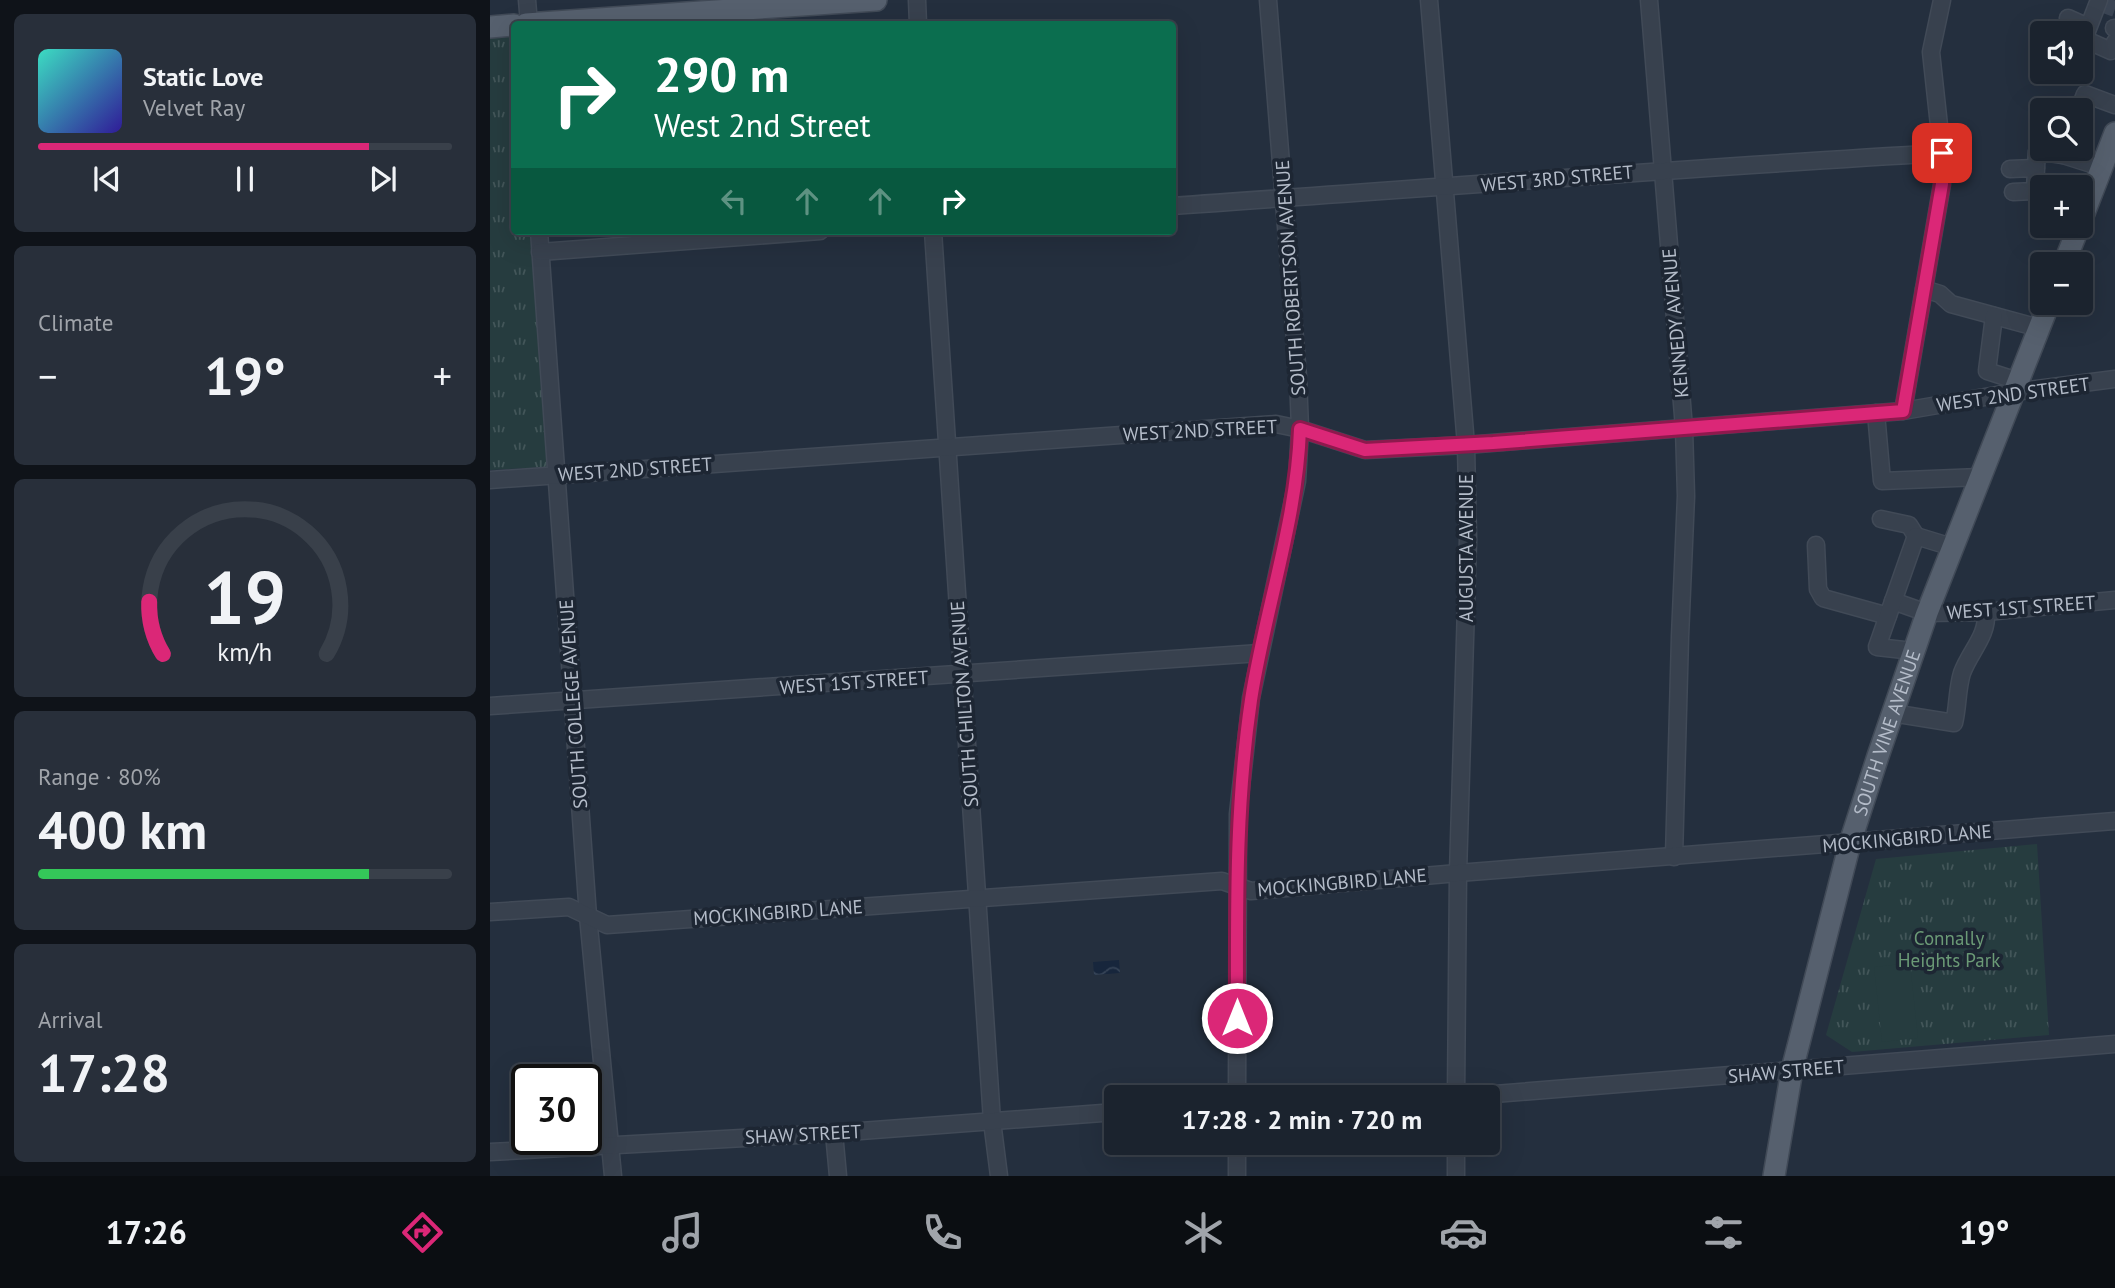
<!DOCTYPE html>
<meta charset="utf-8">
<style>
:root{--surface:#1b232e;--page:#282f3a;--text:#f1f3f6;--muted:#a0a4aa;--line:#39404a;--accent:#db2777}
body{margin:0;font-family:"PT Sans",sans-serif;background:var(--page);color:var(--text);height:100vh;display:flex;flex-direction:column;font-size:26px;white-space:nowrap}
*{box-sizing:border-box;margin:0}
p{font-size:23px;color:var(--muted)}
.icon{flex:none;width:38px;height:38px;fill:none;stroke:currentColor;stroke-width:2;stroke-linecap:round;stroke-linejoin:round}
.map{position:relative;flex:1;overflow:hidden}
.drawer{display:flex;flex-direction:column;gap:14px;padding:14px;background:#0f1319;width:490px}
.drawer>*{flex:none}
.banner{position:absolute;left:21px;top:21px;width:665px;height:214px;border-radius:7px;box-shadow:0 7px 28px #0002,0 0 0 2px var(--line);background:#0b6e4f;color:#fff;overflow:hidden}
.controls{position:absolute;left:1540px;top:21px;display:grid;gap:14px}
.controls a{display:grid;place-items:center;width:63px;height:63px;border-radius:7px;background:var(--surface);box-shadow:0 7px 28px #0002,0 0 0 2px var(--line);font-size:35px}
.speed{position:absolute;left:21px;top:1064px;display:flex;gap:14px;font-size:35px;font-weight:700;text-align:center}
.speed>*{display:grid;place-content:center;width:91px;height:91px;border-radius:50%;background:var(--surface);box-shadow:0 7px 28px #0002,0 0 0 2px var(--line);line-height:1}
.speed .limit{border:4px solid #111;border-radius:10px;background:#fff;color:#111}
.pin{position:absolute;display:grid;place-items:center;width:60px;height:60px;color:#fff;margin:-30px;border-radius:14px;box-shadow:0 4px 10px #0006}
.me{position:absolute;width:77px;margin:-38px;rotate:0deg;stroke-linejoin:round;filter:drop-shadow(0 0 5px #0008)}
.turn{display:flex;align-items:center;gap:24px;height:147px;padding:0 28px;font-size:32px}
.turn .icon{width:91px;height:91px;stroke-width:2.5}
.turn b{display:block;font-size:49px;line-height:60px}
.lanes{display:flex;align-items:center;height:66px;padding:0 28px;background:#0003;justify-content:center;gap:35px;direction:ltr}
.lanes .off{opacity:.35}
.big{font-size:52px;font-weight:600;line-height:1.1}
.drawer .card{flex:1;display:flex;flex-direction:column;justify-content:center;gap:10px;min-width:0;padding:0 24px;border-radius:10px;background:var(--page)}
.drawer .dial{align-items:center;gap:0}
.dial svg{height:182px;overflow:visible;fill:none;stroke:var(--line);stroke-width:7;stroke-linecap:round;text-anchor:middle}
.dial text{fill:var(--text);stroke:none}
.song{display:flex;align-items:center;gap:21px}
.cover{width:84px;height:84px;border-radius:10px;background:linear-gradient(135deg,hsl(170 70% 55%),hsl(250 70% 35%))}
.played{height:7px;border-radius:4px;background:linear-gradient(90deg,var(--accent) 80%,var(--line) 80%)}
.keys{display:flex;justify-content:space-around;direction:ltr}
.heat{display:flex;justify-content:space-between;align-items:center;font-size:38px;direction:ltr}
.charge{height:10px;border-radius:5px;background:linear-gradient(90deg,#34c759 80%,var(--line) 0)}
.trip{position:absolute;left:614px;top:1085px;width:396px;height:70px;border-radius:7px;background:var(--surface);box-shadow:0 7px 28px #0002,0 0 0 2px var(--line);font-weight:600;line-height:70px;text-align:center}
.menu{display:flex;height:112px;justify-content:space-around;align-items:center;background:#0b0e12;color:var(--muted)}
.menu .icon{width:49px;height:49px}
.menu .on{color:var(--accent)}
.menu b{font-size:32px;color:var(--text)}
main{display:flex;flex:1;min-height:0}
.map>svg:first-child{display:block}
</style>
<main>
<section class="drawer">
<div class="card">
<div class="song"><i class="cover"></i><div><b>Static Love</b><p>Velvet Ray</p></div></div>
<div class="played"></div>
<div class="keys"><svg class="icon" aria-label="previous" viewBox="0 0 24 24"><path d="M18 5L8 12l10 7zM5 5v14"/></svg><svg class="icon" aria-label="pause" viewBox="0 0 24 24"><path d="M8 5v14M16 5v14"/></svg><svg class="icon" aria-label="next" viewBox="0 0 24 24"><path d="M6 5l10 7-10 7zM19 5v14"/></svg></div>
</div>
<div class="card"><p>Climate</p>
<div class="heat"><a>−</a><b class="big">19°</b><a>+</a></div>
</div>
<div class="card dial"><svg viewBox="0 0 100 80">
<path d="M14 69A42 42 0 1 1 86 69"/>
<path d="M14 69A42 42 0 0 1 8 46" stroke="#db2777"/>
<text x="50" y="56" font-size="32" font-weight="700">19</text>
<text x="50" y="72" font-size="11">km/h</text>
</svg></div>
<div class="card"><p>Range · 80%</p><b class="big">400 km</b><div class="charge"></div></div>
<div class="card"><p>Arrival</p><b class="big">17:28</b></div>
</section>
<div class="map">
<svg width="1625" height="1176" viewBox="0 0 1625 1176">
<defs>
<pattern id="park-tufts" width="24" height="20" patternUnits="userSpaceOnUse" patternTransform="scale(1.75)"><rect width="24" height="20" fill="#263c3f"/><path d="M3 7l-1-3M5 7V3M7 7l1-3M15 17l-1-3M17 17v-4M19 17l1-3" fill="none" stroke="#435659"/></pattern>
<pattern id="water-waves" width="16" height="10" patternUnits="userSpaceOnUse" patternTransform="scale(1.75)"><rect width="16" height="10" fill="#17263c"/><path d="M0 5q4-4 8 0t8 0" fill="none" stroke="#364457"/></pattern>
</defs>
<rect width="100%" height="100%" fill="#242f3e"/>
<g fill="url(#park-tufts)">
<polygon points="24,36 24,231 40,231 58,467 0,470 0,38"/>
<polygon points="1547,844 1559,1035 1362,1052 1336,1035 1386,859"/>
</g>
<polygon fill="#263c3f" points="1420,963 1428,1038 1392,1042 1384,967"/>
<polygon fill="url(#water-waves)" points="629,960 630,973 604,975 603,962"/>
<g fill="none" stroke-linecap="round" stroke-linejoin="round">
<polyline stroke="#3a4453" stroke-width="16" stroke-dasharray="16 8" stroke-linecap="butt" points="1614,5 1625,9"/>
<g stroke="#414a57" stroke-width="19">
<g id="minor">
<polyline points="37,0 39,24"/>
<polyline points="427,0 428,24"/>
<polyline points="939,0 976,445 978,540 968,873 966,1097"/>
<polyline points="1159,0 1194,428 1196,496 1190,637 1184,857"/>
<polyline points="1609,0 1594,39 1621,51 1625,42"/>
<polyline points="1578,18 1598,27"/>
<polyline points="1624,28 1625,28"/>
<polyline points="1589,110 1595,94 1625,105"/>
<polyline points="1575,149 1573,155 1611,167"/>
<polyline points="1546,168 1547,151 1573,155"/>
<polyline points="1520,169 1546,168 1545,191 1523,192"/>
<path d="M682 206C939 188 1195 168 1452 153"/>
<polyline points="49,231 98,916 123,1176"/>
<polyline points="443,231 502,1121 509,1176"/>
<polyline points="50,252 330,231"/>
<polyline points="1434,289 1450,294 1461,304 1549,328"/>
<polyline points="1504,316 1497,371 1528,381"/>
<polyline points="1413,411 1452,184 1452,153 1441,52 1452,0"/>
<polyline points="1386,413 1392,481 1490,477"/>
<polyline points="0,480 786,424 810,429 875,450 976,445 1413,411 1524,392 1625,379"/>
<polyline points="1391,519 1419,525 1426,536"/>
<polyline points="1326,545 1328,589 1333,598 1398,616"/>
<polyline points="1403,601 1437,613 1496,612 1625,600"/>
<polyline points="1423,651 1387,647 1426,536 1462,547"/>
<polyline points="0,706 770,653"/>
<path d="M1402 713 1464 723C1468 707 1467 689 1472 673 1480 651 1498 636 1496 612"/>
<polyline points="0,912 79,907 117,925 732,881 761,891 968,873 1625,821"/>
<polyline points="747,1097 748,814 761,698 807,481 810,429 808,377 778,0"/>
<polyline points="967,1097 1625,1044"/>
<polyline points="344,1133 348,1176"/>
<polyline points="0,1152 344,1133 626,1112"/>
<polyline points="747,1176 747,1143"/>
<polyline points="966,1176 966,1143"/>
</g>
</g>
<g stroke="#414a57" stroke-width="24">
<g id="major">
<polyline points="36,24 386,0"/>
<polyline points="0,27 24,25"/>
<polyline points="1591,221 1625,133"/>
<polyline points="1574,264 1589,226"/>
<path id="s1" d="M1284 1176 1302 1070 1360 843 1388 756 1437 613 1559 303"/>
</g>
</g>
<use href="#minor" stroke="#38414e" stroke-width="16"/>
<use href="#major" stroke="#56606e" stroke-width="21"/>
</g>
<g fill="none" stroke-linecap="round" stroke-linejoin="round">
<g stroke="#8e194d" stroke-width="18">
<path id="route" d="M747 1018C747 910 745 808 761 700 775 609 807 521 810 429L875 450 1003 443 1413 411 1452 184V153"/>
</g>
<use href="#route" stroke="#db2777" stroke-width="12"/>
</g>
<g text-anchor="middle" dominant-baseline="central" stroke-width="7" stroke-linejoin="round" paint-order="stroke">
<g font-size="19" fill="#b4bcc9" stroke="#1d2633">
<text transform="translate(1067 178) rotate(-5)">WEST 3RD STREET</text>
<text transform="translate(800 278) rotate(-94)">SOUTH ROBERTSON AVENUE</text>
<text transform="translate(1185 323) rotate(-95)">KENNEDY AVENUE</text>
<text transform="translate(1523 394) rotate(-8)">WEST 2ND STREET</text>
<text transform="translate(710 430) rotate(-3)">WEST 2ND STREET</text>
<text transform="translate(145 469) rotate(-4)">WEST 2ND STREET</text>
<text transform="translate(976 548) rotate(-90)">AUGUSTA AVENUE</text>
<text transform="translate(1531 607) rotate(-4)">WEST 1ST STREET</text>
<text transform="translate(364 682) rotate(-4)">WEST 1ST STREET</text>
<text transform="translate(83 704) rotate(-94)">SOUTH COLLEGE AVENUE</text>
<text transform="translate(474 704) rotate(-94)">SOUTH CHILTON AVENUE</text>
<text stroke="none"><textPath href="#s1" startOffset="458">SOUTH VINE AVENUE</textPath></text>
<text transform="translate(1417 838) rotate(-5)">MOCKINGBIRD LANE</text>
<text transform="translate(852 882) rotate(-5)">MOCKINGBIRD LANE</text>
<text transform="translate(288 912) rotate(-4)">MOCKINGBIRD LANE</text>
<text transform="translate(1296 1071) rotate(-5)">SHAW STREET</text>
<text transform="translate(313 1134) rotate(-3)">SHAW STREET</text>
</g>
<g font-size="19" fill="#6b9a76" stroke="#1d2633">
<text x="1459" y="938">Connally<tspan x="1459" dy="22">Heights Park</tspan></text>
</g>
</g>
</svg>
<div class="controls">
<a><svg class="icon" aria-label="sound" viewBox="0 0 24 24"><path d="M4 9h4l5-4v14l-5-4H4zM17 9q2 3 0 6"/></svg></a>
<a><svg class="icon" aria-label="search" viewBox="0 0 24 24"><circle cx="10" cy="10" r="6"/><path d="M15 15l6 6"/></svg></a>
<a>+</a>
<a>−</a>
</div>
<div class="speed"><div class="limit">30</div></div>
<div class="pin" style="left:1452px;top:153px;background:#d93025"><svg class="icon" aria-label="arrive" viewBox="0 0 24 24"><path d="M6 21V4h12l-3 4 3 4H6"/></svg></div>
<svg class="me" style="left:747px;top:1018px" viewBox="-20 -20 40 40"><circle r="17" fill="#db2777" stroke="#fff" stroke-width="3"/><path d="M0-11L8 9 0 5-8 9z" fill="#fff"/></svg>
<div class="trip">17:28 · 2 min · 720 m</div>
<div class="banner">
<div class="turn"><svg class="icon" aria-label="right" viewBox="0 0 24 24"><path d="M7 20v-9h11M14 6l5 5-5 5"/></svg><div><b>290 m</b>West 2nd Street</div></div>
<div class="lanes"><svg class="icon off" aria-label="left" viewBox="0 0 24 24"><path d="M17 20v-9H6M10 6l-5 5 5 5"/></svg><svg class="icon off" aria-label="ahead" viewBox="0 0 24 24"><path d="M12 20V5M6 11l6-6 6 6"/></svg><svg class="icon off" aria-label="ahead" viewBox="0 0 24 24"><path d="M12 20V5M6 11l6-6 6 6"/></svg><svg class="icon" aria-label="right" viewBox="0 0 24 24"><path d="M7 20v-9h11M14 6l5 5-5 5"/></svg></div>
</div>
</div>
</main>
<nav class="menu">
<b>17:26</b>
<svg class="icon on" aria-label="directions" viewBox="0 0 24 24"><path d="M12 3l9 9-9 9-9-9zM9 14v-3h6M13 9l2 2-2 2"/></svg>
<svg class="icon" aria-label="music" viewBox="0 0 24 24"><path d="M9 18V5l10-2v13"/><circle cx="6" cy="18" r="3"/><circle cx="16" cy="16" r="3"/></svg>
<svg class="icon" aria-label="phone" viewBox="0 0 24 24"><path d="M5 4h4l2 5-3 2q2 4 5 5l2-3 5 2v4C11 20 4 13 5 4z"/></svg>
<svg class="icon" aria-label="climate" viewBox="0 0 24 24"><path d="M12 3v18M4 7l16 10M4 17L20 7"/></svg>
<svg class="icon" aria-label="car" viewBox="0 0 24 24"><path d="M5 17H2v-5l4-1 3-4h7l3 4 3 1v5h-3M9 17h6M6 11h13"/><circle cx="7" cy="17" r="2"/><circle cx="17" cy="17" r="2"/></svg>
<svg class="icon" aria-label="filters" viewBox="0 0 24 24"><path d="M4 7h16M4 17h16"/><circle cx="9" cy="7" r="2"/><circle cx="15" cy="17" r="2"/></svg>
<b>19°</b>
</nav>
